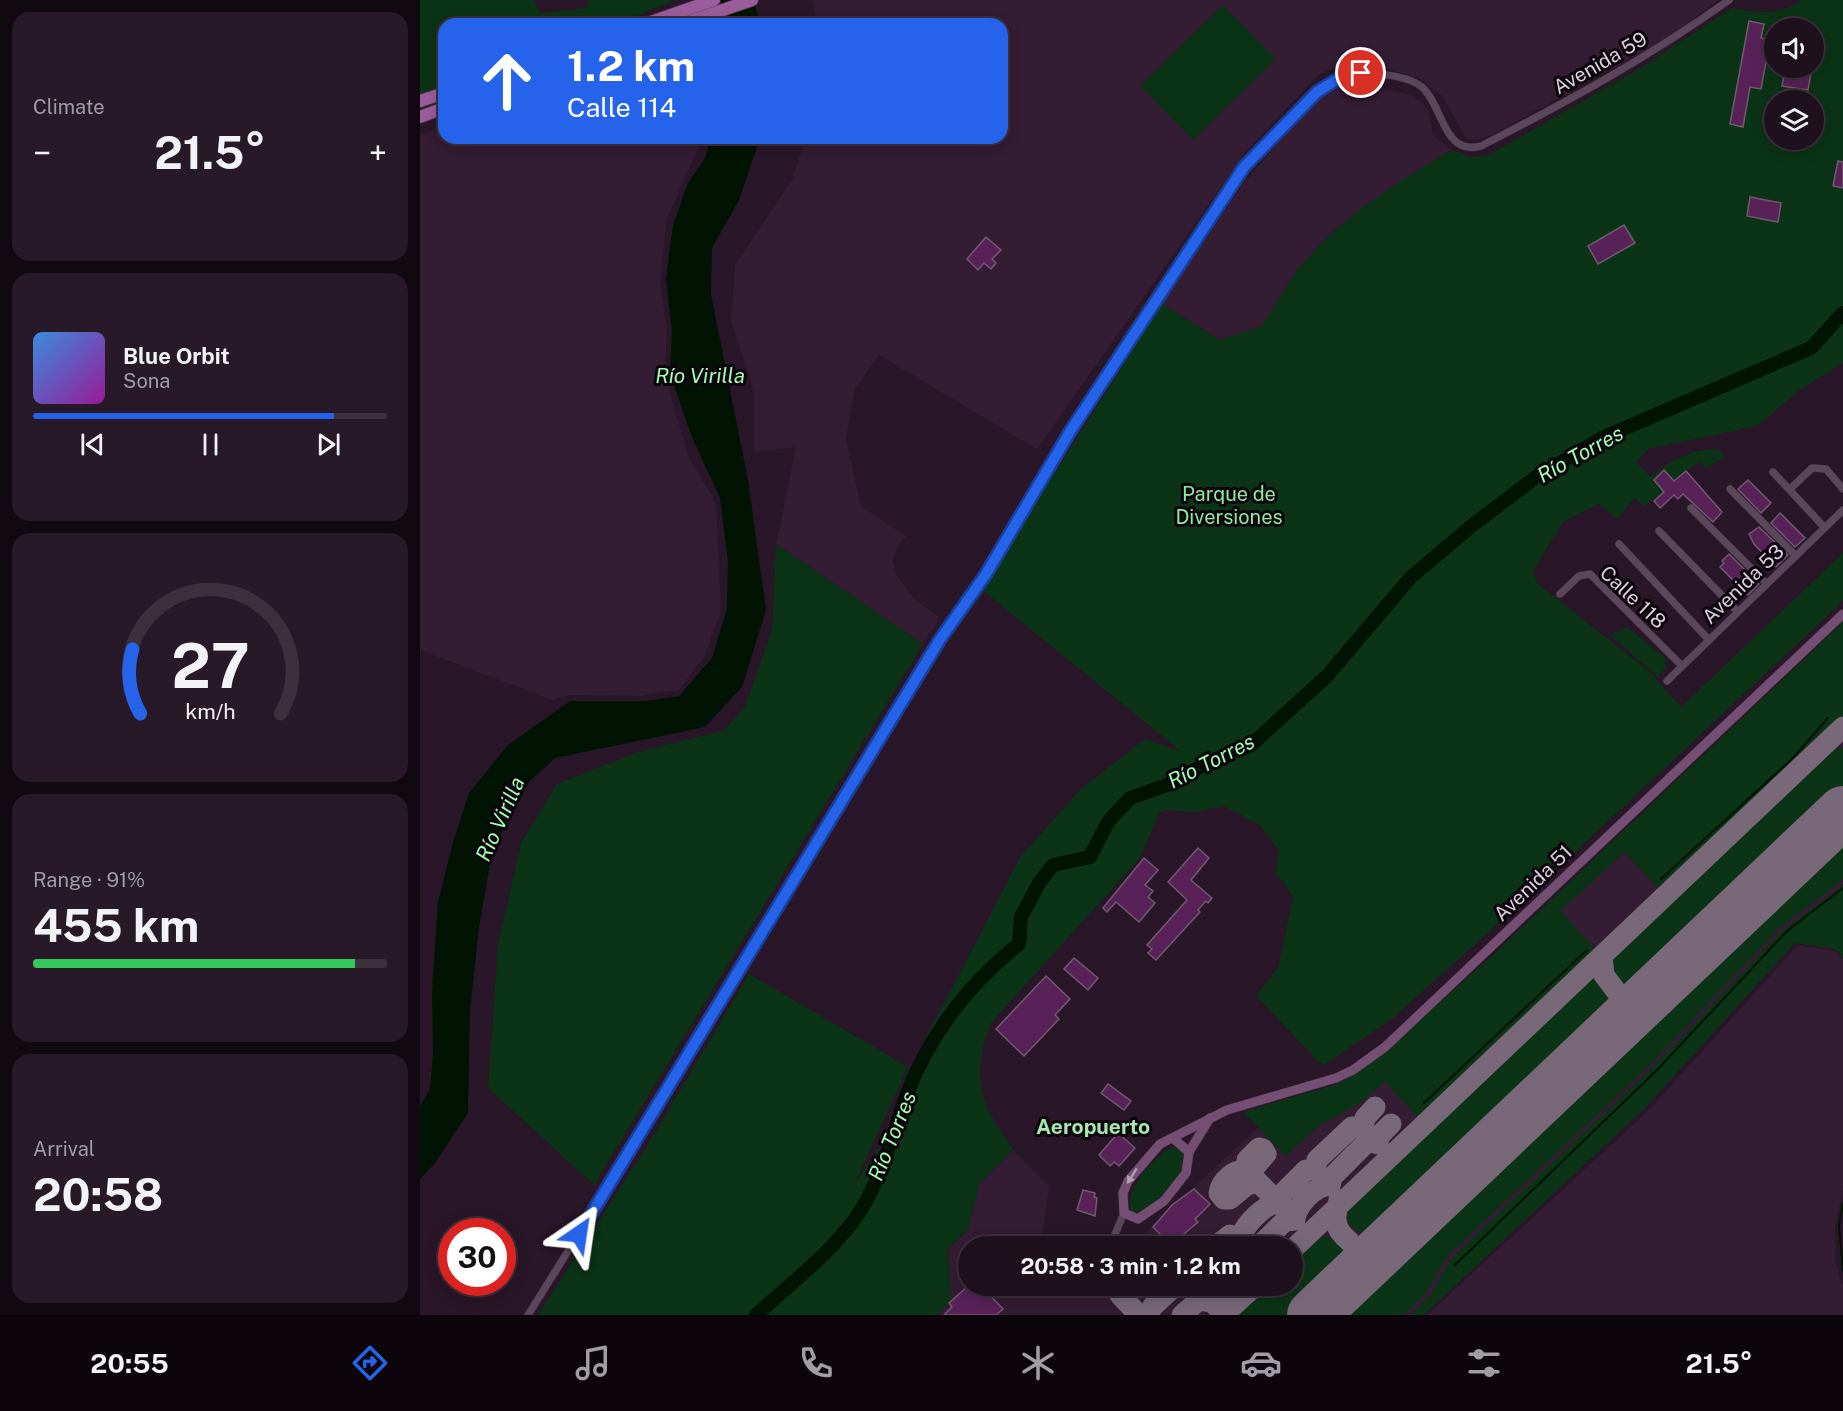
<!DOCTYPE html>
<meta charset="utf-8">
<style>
:root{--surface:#1f101e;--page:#271927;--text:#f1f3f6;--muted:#a19da4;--line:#3c303c;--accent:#2563eb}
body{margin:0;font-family:"Public Sans",sans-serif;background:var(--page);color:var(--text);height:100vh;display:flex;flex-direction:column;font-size:22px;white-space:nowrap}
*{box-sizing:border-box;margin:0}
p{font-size:20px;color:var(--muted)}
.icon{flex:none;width:33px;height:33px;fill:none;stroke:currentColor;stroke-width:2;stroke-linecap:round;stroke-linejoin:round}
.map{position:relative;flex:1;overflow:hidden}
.sheet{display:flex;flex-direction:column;gap:12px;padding:12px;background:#110910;width:420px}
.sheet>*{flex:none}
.banner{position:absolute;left:18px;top:18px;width:570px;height:126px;border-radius:18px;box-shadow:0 3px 15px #0003,0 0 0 2px var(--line);background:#2563eb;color:#fff;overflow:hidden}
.tools{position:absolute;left:1344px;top:18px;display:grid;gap:12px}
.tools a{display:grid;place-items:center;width:60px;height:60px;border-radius:50%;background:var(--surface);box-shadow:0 3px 15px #0003,0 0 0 2px var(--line);font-size:30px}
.speed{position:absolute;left:18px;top:1218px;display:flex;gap:12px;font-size:30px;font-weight:700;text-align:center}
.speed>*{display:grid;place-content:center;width:78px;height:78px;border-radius:50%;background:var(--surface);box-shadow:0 3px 15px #0003,0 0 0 2px var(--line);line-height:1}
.speed .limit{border:9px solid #d22;background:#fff;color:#111}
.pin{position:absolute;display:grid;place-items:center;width:51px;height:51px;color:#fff;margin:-26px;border:3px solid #fff;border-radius:50%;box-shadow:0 2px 6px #0007}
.me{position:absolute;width:66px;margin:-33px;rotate:32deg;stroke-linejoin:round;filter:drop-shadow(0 0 4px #0008)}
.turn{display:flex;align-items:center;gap:21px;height:126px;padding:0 30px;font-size:27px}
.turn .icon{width:78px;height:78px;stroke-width:2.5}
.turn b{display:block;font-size:42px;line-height:51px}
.big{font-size:45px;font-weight:700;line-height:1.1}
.sheet .widget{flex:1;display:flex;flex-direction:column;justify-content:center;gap:9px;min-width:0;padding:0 21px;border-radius:18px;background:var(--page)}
.sheet .dial{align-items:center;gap:0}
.dial svg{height:156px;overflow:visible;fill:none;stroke:var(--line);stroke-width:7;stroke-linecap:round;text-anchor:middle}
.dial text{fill:var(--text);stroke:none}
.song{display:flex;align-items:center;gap:18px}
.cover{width:72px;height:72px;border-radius:9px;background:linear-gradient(135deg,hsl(210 70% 55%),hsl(300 70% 35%))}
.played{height:6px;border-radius:3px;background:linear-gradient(90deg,var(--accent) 85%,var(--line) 85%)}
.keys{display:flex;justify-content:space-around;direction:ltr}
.heat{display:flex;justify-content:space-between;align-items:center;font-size:33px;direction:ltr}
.charge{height:9px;border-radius:4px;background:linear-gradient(90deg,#34c759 91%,var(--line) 0)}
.trip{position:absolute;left:538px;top:1236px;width:345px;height:60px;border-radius:30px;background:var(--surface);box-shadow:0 3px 15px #0003,0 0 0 2px var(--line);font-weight:700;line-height:60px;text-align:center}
.menu{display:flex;height:96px;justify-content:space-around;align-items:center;background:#0c060c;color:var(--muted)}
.menu .icon{width:42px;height:42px}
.menu .active{color:var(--accent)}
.menu b{font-size:27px;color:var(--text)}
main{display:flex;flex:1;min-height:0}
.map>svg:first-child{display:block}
</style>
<main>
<section class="sheet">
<div class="widget"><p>Climate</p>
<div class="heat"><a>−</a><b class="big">21.5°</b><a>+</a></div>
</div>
<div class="widget">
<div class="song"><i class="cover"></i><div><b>Blue Orbit</b><p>Sona</p></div></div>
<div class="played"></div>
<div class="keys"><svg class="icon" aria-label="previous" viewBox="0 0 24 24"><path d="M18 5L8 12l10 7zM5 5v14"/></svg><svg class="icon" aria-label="pause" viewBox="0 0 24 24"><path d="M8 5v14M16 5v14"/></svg><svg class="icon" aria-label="next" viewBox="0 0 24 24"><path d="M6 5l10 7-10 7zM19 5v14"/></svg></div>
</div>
<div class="widget dial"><svg viewBox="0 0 100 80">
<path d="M14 69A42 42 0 1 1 86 69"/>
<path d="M14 69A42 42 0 0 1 10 36" stroke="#2563eb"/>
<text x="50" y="56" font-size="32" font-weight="700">27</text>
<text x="50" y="72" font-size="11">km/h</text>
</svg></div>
<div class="widget"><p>Range · 91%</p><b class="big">455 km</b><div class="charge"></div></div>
<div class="widget"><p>Arrival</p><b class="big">20:58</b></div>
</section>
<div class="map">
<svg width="1423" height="1315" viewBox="0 0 1423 1315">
<rect width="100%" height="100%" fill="#291628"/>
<g fill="#341c33">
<polygon points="392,0 1298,0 1252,35 1072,135 1054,140 1047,139 1022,96 1000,79 952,64 923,64 898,75 827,150 617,449 459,355 435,389 426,439 441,506 486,536 476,549 473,561 476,575 495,600 520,618 503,644 356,544 376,447 334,452 334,390 311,321 315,265 372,180 386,138 582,138 582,24 397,24"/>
<polygon points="934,81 991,95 1004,104 1009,113 1013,135 1032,150 961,195 915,230 877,271 842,326 800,340 742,304 823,184 868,132 904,95 920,84"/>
<polygon points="24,127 24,138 283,138 247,218 240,280 247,331 245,375 268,455 296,504 301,611 285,655 259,690 219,696 150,695 132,700 0,650 0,136"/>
<polygon points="1423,636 1423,957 1415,949 1375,943 1224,1109 1004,1315 517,1315 531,1300 528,1250 548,1229 559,1184 593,1150 629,1186 621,1246 549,1246 549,1286 873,1286 873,1246 711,1246 847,1119 937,1081"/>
<polygon points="1378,945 1415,951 1423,959 1423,1190 1415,1226 1416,1265 1423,1285 1423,1315 1007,1315 1229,1110"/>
</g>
<g fill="#0b3315" fill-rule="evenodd">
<polygon points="0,0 114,0 120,13 167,8 169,0 255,0 198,24 24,24 24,85 0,93"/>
<path d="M1382 0H1423V363L1380 390 1337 426 1228 449 1216 462 1231 477C1251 460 1272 449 1298 449L1306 457 1285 468 1280 461 1254 481 1244 471 1234 480 1244 492 1224 506 1215 498 1197 519 1179 504 1143 522 1113 571 1117 583 1230 672 1261 707 1423 553V601L1102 902 974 1017 905 1065 898 1061 836 996 858 968 873 898 862 880 855 875 859 851 841 826 804 806 774 812 745 810 739 813 720 858 571 1023C561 1048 556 1074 565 1101 570 1118 585 1134 593 1150L559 1184 548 1229 528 1250 531 1300 517 1315H118L229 1143 329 974 488 1067 434 1185 465 1139 505 1039 601 856 661 789 725 739 762 752 561 589 742 304 800 340 842 326C854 308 864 288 877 271 915 221 978 181 1032 150L1050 157 1067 156 1217 70 1312 8C1337 13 1360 16 1382 0ZM1354 28H1394V68H1354ZM1354 100H1394V140H1354Z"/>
<polygon points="803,5 856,59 773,140 720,86"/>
<polygon points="356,544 503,644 174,1185 68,1088 78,945 101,843 137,784 219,752 305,730 325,706 352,630"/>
<polygon points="1423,622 1423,719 1241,891 1204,852 1141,911 1177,951 1000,1120 965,1081 942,1102 897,1127 866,1156 823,1112 917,1084 951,1063 1072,956"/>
<polygon points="1207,627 1247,659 1244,662 1247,666 1238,677 1190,635"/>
<polygon points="1423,748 1423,790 1215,987 1204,988 1189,970 1188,960 1409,751"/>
<polygon points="1423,837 1423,880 1359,928 1231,1064 1032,1252 1023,1263 1008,1291 984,1315 917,1315"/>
<polygon points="1423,885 1423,957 1415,949 1375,943 1224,1109 1004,1315 990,1315 1012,1293 1026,1266 1035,1255 1234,1066 1362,931"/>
<polygon points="1175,978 1182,983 1195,1001 1193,1007 957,1231 942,1235 929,1224 927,1218 929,1210 934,1204 933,1202 1168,979"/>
<path d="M755 1146 762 1150C770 1176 738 1200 720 1213L711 1211C702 1192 737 1152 755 1146Z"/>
<polygon points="903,1237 914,1238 924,1250 919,1266 868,1315 817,1315 848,1286 873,1286 873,1262 896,1239"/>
</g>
<g fill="#011404">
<polygon points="275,0 334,0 340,24 275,24"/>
<polygon points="291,138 340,138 319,200 292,248 291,294 328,480 346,610 322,687 285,727 135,758 109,782 73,847 59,927 50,1011 48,1113 15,1163 0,1179 0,1106 10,1089 13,1055 12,991 18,902 33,842 49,793 88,745 150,701 226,701 259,696 292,658 307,609 308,561 300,498 272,437 250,374 252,331 246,278 253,225 268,183 285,158"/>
</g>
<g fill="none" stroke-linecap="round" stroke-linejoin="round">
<g stroke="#011404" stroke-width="2">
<polyline points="1241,879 1373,758 1408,718"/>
<polyline points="1004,1103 1167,950"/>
<polyline points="1423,1204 1419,1225 1423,1271"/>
<polyline points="1035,1265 1237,1070 1367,931 1423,888"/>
</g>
<path stroke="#011404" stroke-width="14" d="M336 1315C369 1285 411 1253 437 1216 461 1181 471 1138 485 1099 508 1037 547 985 599 944L601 917 619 883 633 865 670 857 688 822 710 798 753 783 788 762 830 746 907 676 991 577 1054 524 1116 477 1182 438 1391 348 1423 313"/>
<g stroke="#786878" stroke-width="21">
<polyline points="1182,956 1184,975 1205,1003 1200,1023"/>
<polyline points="1203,997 1210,1001 1226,999"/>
<polyline points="827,1171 827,1160 839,1148 843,1149 846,1154 833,1169 834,1179"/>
<path d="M838 1182 827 1185 810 1199H804L799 1193C801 1181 814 1168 827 1171L866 1210"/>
<path d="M919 1200C918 1207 915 1214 916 1220 918 1243 946 1240 938 1272"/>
<path d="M796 1246 810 1235 824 1239 822 1234C827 1223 846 1202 859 1204L862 1194 886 1170H895L897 1160 932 1127 943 1128 945 1118 955 1107"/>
<path d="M839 1246 865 1221 875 1220C875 1206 897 1184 910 1186L912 1177 945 1144 951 1142 958 1144 959 1136 971 1124"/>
<polyline points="873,1249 1423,727"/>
<polyline points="938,1250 950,1253 960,1251"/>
<polyline points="783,1293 796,1306 811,1307"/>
<polyline points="700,1295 719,1315"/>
<polyline points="728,1315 733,1306 755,1286"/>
<polyline points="762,1315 779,1300 792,1302 790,1294 794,1286"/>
<polyline points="803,1315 835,1286"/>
</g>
<polyline stroke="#786878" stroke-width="52" points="893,1315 1423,812"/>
</g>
<g fill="#582258" stroke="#705a6f" stroke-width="1.5">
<polygon points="1329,21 1344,24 1341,38 1350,40 1341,89 1330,87 1323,127 1310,124"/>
<polygon points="1365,68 1392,68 1388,90 1362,86"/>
<polygon points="1418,161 1423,162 1423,188 1413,186"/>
<polygon points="1330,197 1361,203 1358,222 1327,216"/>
<polygon points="1204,225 1215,243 1178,264 1168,246"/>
<polygon points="566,237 581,250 572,259 576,263 571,269 564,263 558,270 547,259"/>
<polygon points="1244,470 1254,481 1266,471 1302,512 1293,522 1263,494 1258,499 1254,495 1240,508 1234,501 1244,492 1234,480"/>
<polygon points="1328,480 1351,503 1341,513 1318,489"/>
<polygon points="1360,513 1385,538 1375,547 1351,523"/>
<polygon points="1339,527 1368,555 1356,567 1334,544 1329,534"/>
<polygon points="1309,554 1339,584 1328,595 1300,567 1304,563 1302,561"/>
<polygon points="778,848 789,858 771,880 792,898 788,903 786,901 778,910 780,912 736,960 728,953 732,949 727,945 767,900 748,882"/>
<polygon points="724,858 738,870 725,885 733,891 728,897 735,903 719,922 696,902 687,912 683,908"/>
<polygon points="654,958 678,978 668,990 644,969"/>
<polygon points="626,976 650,999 635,1015 639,1019 604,1056 576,1029"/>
<polygon points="688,1084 711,1101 704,1110 681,1093"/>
<polygon points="698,1133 715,1148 699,1166 694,1162 690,1166 679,1155"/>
<polygon points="774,1189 790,1204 775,1219 778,1222 751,1245 733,1227 752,1205"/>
<polygon points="663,1190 675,1193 674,1197 677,1198 675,1216 657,1210"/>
<polygon points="548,1286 561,1286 583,1309 576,1315 524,1315 532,1307 529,1303"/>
</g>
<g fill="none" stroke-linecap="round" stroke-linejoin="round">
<g stroke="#3d303d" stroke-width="8">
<g id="minor">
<polyline points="1353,472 1405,528"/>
<polyline points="1310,489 1376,556"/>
<polyline points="1370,489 1392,468 1406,469 1423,489"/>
<polyline points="1271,508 1347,584"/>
<polyline points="1239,531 1318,612"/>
<polyline points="1199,544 1289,640"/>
<polyline points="1140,594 1159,576 1170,574 1262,666"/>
<polyline points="1247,681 1423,510"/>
<polyline points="690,1246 704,1213"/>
<path d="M108 1315 247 1093 519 641C566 572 607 500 651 430 685 378 720 327 754 275 777 240 799 203 823 169 839 146 901 81 926 75 944 70 991 75 1004 89 1024 110 1024 156 1061 146 1147 102 1231 56 1309 0"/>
</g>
</g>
<g stroke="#3d303d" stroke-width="10">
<g id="secondary">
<polyline points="754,1139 769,1152 766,1173 744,1201 718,1219 704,1213 703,1193 708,1181 740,1144 807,1110 916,1078 933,1070 965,1047 1423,614"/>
<polyline points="769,1152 790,1118"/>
</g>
</g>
<g stroke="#3d303d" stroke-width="14">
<g id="trunk">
<polyline points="225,24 294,0"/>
<polyline points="262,24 332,0"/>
<polyline points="0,101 24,93"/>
<polyline points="0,117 24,108"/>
</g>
</g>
<use href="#minor" stroke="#5c465b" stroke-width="7"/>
<use href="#secondary" stroke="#744f73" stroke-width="9"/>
<use href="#trunk" stroke="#9b5d9b" stroke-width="12"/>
</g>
<defs><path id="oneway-solid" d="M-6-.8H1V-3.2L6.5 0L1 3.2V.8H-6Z" transform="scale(1.5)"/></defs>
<use fill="#b19bb1" href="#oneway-solid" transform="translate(712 1176) rotate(122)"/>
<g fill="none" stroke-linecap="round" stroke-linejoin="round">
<g stroke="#184099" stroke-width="15">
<polyline id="route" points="159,1234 519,641 566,574 651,430 824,167 897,92 924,75 941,73"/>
</g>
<use href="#route" stroke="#2563eb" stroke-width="10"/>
</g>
<g text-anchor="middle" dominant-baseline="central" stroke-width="6" stroke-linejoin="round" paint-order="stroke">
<g font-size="20" fill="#daceda" stroke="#0d050d">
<text transform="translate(1180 63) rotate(-30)">Avenida 59</text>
<text transform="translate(1323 584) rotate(-44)">Avenida 53</text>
<text transform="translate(1213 597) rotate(43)">Calle 118</text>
<text transform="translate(1113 883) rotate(-44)">Avenida 51</text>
</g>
<g font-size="20" fill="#8eeb9d" stroke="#0d050d">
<text x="809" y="494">Parque de<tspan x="809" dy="23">Diversiones</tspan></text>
</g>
<g font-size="21" font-style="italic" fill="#a1feb0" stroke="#0d050d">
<text x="280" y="375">Río Virilla</text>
<text transform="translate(1160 454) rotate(-29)">Río Torres</text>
<text transform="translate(791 761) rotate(-27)">Río Torres</text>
<text transform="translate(80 819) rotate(-66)">Río Virilla</text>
<text transform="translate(472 1136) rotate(-68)">Río Torres</text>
</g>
<g font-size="21" font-weight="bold" fill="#a7e7b0" stroke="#0d050d">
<text x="673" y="1126">Aeropuerto</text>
</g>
</g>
</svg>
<div class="tools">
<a><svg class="icon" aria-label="sound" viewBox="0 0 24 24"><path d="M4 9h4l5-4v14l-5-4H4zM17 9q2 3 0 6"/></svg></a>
<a><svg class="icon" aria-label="layers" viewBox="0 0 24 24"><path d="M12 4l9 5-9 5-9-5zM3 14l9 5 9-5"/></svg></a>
</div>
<div class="speed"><div class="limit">30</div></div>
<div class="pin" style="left:941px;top:73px;background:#d93025"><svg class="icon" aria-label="arrive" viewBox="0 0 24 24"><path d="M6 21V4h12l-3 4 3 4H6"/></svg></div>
<svg class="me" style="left:159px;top:1234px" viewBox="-20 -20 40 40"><path d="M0-17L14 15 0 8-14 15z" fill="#2563eb" stroke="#fff" stroke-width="4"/></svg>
<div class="trip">20:58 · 3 min · 1.2 km</div>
<div class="banner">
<div class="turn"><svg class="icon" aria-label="ahead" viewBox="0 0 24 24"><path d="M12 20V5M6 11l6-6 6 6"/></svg><div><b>1.2 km</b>Calle 114</div></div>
</div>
</div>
</main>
<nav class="menu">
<b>20:55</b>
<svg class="icon active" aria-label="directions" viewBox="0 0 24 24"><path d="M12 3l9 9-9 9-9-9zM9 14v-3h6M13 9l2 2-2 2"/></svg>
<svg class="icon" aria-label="music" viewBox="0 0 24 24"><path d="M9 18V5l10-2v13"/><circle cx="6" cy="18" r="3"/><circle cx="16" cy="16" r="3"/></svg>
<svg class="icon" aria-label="phone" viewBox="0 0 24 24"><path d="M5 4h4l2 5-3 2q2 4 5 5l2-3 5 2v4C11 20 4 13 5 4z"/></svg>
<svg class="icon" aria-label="climate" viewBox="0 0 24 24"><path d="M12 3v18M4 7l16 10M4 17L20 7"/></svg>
<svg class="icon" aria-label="car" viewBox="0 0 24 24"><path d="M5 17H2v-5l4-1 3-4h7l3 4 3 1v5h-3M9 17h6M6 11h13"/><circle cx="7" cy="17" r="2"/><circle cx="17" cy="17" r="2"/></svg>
<svg class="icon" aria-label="filters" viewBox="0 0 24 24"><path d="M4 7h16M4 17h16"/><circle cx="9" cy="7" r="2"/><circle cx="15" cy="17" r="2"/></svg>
<b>21.5°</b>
</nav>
